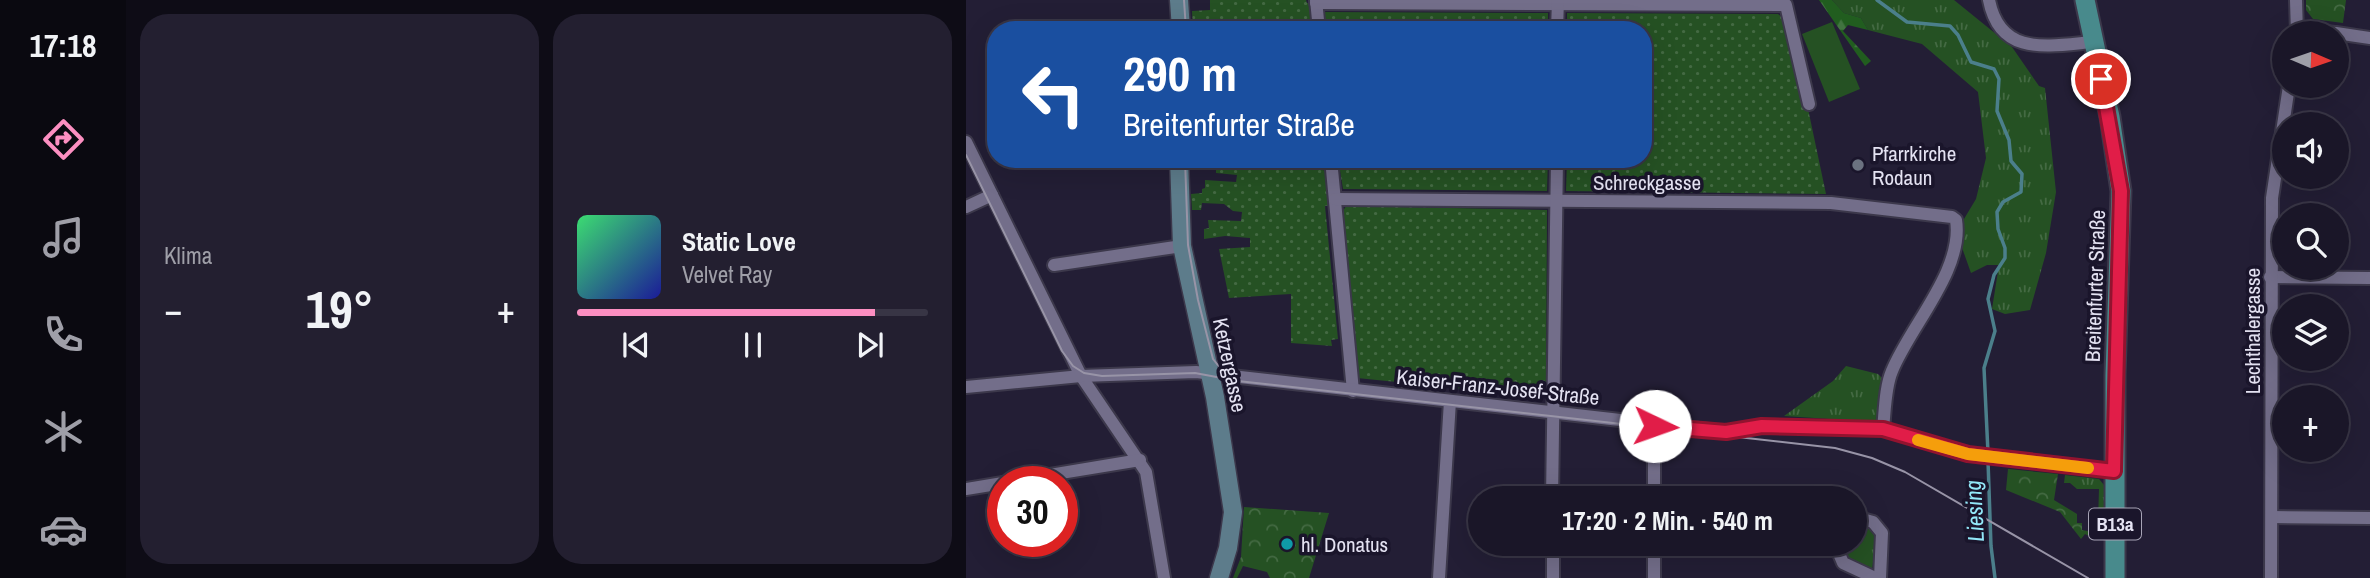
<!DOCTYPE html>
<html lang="de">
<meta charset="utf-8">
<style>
:root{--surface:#1a1628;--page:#231f30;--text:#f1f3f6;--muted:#9f9fa8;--line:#383545;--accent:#fc8fc1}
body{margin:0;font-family:"Archivo Narrow",sans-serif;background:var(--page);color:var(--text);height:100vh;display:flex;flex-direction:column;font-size:26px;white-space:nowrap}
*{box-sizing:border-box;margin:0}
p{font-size:23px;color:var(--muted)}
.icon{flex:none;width:38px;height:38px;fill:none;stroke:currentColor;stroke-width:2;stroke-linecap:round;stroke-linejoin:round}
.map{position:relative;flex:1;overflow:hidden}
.drawer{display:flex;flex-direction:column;gap:14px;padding:14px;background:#0e0c16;width:840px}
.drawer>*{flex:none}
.banner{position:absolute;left:21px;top:21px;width:665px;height:147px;border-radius:28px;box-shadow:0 7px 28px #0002,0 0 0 2px var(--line);background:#1a4fa0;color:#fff;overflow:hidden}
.needle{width:46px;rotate:92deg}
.fabs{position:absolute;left:1306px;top:21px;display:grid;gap:14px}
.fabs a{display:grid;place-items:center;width:77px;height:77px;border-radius:50%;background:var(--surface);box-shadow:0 7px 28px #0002,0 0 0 2px var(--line);font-size:35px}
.speed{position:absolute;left:21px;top:466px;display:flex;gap:14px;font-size:35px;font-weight:700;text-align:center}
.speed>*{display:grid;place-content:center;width:91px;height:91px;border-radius:50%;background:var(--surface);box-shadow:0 7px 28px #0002,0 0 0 2px var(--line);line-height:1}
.speed .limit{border:10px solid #d22;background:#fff;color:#111}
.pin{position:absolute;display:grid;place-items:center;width:60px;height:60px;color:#fff;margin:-30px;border:4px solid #fff;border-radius:50%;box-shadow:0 2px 7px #0007}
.me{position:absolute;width:77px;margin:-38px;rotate:93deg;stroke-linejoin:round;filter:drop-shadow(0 0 5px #0008)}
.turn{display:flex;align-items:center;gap:24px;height:147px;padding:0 21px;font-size:32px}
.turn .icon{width:91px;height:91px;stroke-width:2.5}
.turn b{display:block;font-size:49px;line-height:60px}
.big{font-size:52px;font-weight:800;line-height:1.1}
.drawer .widget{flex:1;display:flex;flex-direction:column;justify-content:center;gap:10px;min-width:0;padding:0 24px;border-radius:28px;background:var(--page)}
.song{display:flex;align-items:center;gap:21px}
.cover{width:84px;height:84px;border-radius:10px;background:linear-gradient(135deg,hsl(140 70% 55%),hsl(240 70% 35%))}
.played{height:7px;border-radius:4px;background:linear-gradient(90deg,var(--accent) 85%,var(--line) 85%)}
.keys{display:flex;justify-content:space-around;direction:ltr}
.heat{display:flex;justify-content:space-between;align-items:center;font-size:38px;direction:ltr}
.drawer .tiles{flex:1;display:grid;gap:14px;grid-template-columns:repeat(2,1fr)}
.trip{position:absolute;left:502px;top:486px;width:399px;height:70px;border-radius:35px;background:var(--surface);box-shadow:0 7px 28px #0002,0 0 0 2px var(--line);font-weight:800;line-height:70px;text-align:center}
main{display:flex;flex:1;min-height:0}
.dock{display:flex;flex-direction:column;width:126px;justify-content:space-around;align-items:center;background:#0a0910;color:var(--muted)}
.dock .icon{width:49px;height:49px}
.dock .current{color:var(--accent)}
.dock b{font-size:32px;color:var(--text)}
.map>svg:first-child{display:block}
</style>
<main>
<nav class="dock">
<b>17:18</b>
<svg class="icon current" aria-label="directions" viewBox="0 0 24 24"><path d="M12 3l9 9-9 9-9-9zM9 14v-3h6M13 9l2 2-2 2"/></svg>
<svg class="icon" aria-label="music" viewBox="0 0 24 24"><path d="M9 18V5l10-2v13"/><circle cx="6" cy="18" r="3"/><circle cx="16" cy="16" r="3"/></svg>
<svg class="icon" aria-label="phone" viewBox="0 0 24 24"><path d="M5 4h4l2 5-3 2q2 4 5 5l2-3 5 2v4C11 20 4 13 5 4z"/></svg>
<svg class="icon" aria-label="climate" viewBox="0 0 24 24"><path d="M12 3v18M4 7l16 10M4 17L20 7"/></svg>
<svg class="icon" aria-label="car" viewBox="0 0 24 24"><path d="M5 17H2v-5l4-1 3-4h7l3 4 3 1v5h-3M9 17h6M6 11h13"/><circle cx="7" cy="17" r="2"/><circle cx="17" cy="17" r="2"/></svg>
</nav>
<section class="drawer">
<div class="tiles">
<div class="widget"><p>Klima</p>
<div class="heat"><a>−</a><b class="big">19°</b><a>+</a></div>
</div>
<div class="widget">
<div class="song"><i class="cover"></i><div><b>Static Love</b><p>Velvet Ray</p></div></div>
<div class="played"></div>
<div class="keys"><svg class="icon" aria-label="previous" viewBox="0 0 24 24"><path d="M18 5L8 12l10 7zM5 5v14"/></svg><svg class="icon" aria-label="pause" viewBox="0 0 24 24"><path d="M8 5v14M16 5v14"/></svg><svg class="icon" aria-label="next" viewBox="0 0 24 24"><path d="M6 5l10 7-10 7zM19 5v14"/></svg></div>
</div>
</div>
</section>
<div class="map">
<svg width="1404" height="578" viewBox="0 0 1404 578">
<defs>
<pattern id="grass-tufts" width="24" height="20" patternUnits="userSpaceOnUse" patternTransform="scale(1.75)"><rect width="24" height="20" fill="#255123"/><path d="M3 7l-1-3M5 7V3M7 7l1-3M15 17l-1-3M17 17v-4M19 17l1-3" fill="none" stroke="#446a43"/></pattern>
<pattern id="forest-firs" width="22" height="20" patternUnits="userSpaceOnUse" patternTransform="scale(1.75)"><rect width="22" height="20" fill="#215d1f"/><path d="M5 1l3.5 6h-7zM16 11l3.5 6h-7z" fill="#417440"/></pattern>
<pattern id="park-crowns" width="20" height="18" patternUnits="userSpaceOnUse" patternTransform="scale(1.75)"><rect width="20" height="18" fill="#255123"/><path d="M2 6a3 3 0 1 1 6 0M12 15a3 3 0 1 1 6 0" fill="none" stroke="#446a43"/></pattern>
<pattern id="garden-dots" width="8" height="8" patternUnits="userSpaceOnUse" patternTransform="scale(1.75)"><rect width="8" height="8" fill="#255123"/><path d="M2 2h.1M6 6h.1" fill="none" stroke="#446a43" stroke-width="1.8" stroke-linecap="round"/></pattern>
</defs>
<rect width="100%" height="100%" fill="#231e35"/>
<g fill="url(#grass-tufts)">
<polygon points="866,0 988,0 1046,47 1073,86 1079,88 1090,192 1080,253 1064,310 1039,314 1026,309 1033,265 1021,265 1005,273 994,242 998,219 1010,199 1020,158 1012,92 956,44 902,30 895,18 878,13"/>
<polygon points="880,366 912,374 916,378 912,413 915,419 911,422 818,416 867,381"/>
<polygon points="1099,475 1133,479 1138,485 1138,523 1132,523 1133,489 1111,489 1104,483 1098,483"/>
<polygon points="889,522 902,524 911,534 906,570 880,559 873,544 889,544"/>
</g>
<polygon fill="url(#forest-firs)" points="853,0 866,0 878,13 895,18 902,30 882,25 877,31 905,61 899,66"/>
<g fill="url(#park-crowns)">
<polygon points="1340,0 1380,0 1377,23 1347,19 1340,10"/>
<polygon points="1042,469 1092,474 1088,500 1111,514 1111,523 1116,523 1116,530 1126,532 1123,536 1119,534 1115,539 1094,512 1040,490"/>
<polygon points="278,507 363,513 343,578 304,578 301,572 277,566 271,578 267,578 275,557"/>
</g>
<g fill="url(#garden-dots)">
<polygon points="244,0 340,0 341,3 347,4 350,30 248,30 241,29 240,25 231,26 231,30 227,30 226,11 244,10"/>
<polygon points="359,12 582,13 582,30 359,30"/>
<polygon points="601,13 812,14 817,18 836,104 841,104 860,194 600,191 601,159 677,159 677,30 601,30"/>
<polygon points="250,159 355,159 356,170 363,171 366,205 359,206 372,339 365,340 366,346 325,343 325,294 263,298 253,249 284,247 284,238 259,236 238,239 238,229 243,228 242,220 275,221 276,212 267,211 258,204 236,203 235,210 226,210 225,194 236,193 236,189 239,188 239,180 270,182 271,175 250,173"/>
<polygon points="372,159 582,159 581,191 377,189"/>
<polygon points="380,206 581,210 580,397 391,378 377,211"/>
</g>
<polygon fill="#255123" points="866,22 894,89 863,102 836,34"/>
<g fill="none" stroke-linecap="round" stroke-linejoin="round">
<g stroke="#4b7f8b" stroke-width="3.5">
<polyline points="911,0 941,22 984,26 992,35 1005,62 1028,69 1033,79 1031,111 1043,140 1045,161 1056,174 1055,192 1037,202 1031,212 1032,229 1039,248 1039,258 1028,275 1022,299 1029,331 1018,368 1022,453"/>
<polyline points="1022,461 1025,546 1029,578"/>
</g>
<g stroke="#3c384b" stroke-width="16">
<g id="street">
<polyline points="350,0 353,30"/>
<path d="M1023 0C1034 57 1082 46 1127 42"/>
<polyline points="1330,0 1331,33"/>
<polyline points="350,3 820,5 843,104"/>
<polyline points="1332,29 1369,33"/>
<polyline points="591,30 592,0"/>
<polyline points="1370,33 1404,38"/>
<polyline points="0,142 115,376 180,472 198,578"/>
<polyline points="365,159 387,391"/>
<path d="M369 199 865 203 986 217 990 220C998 270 944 326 926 371 919 387 919 411 917 429"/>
<polyline points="0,207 26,195"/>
<polyline points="88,265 216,246"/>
<polyline points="1304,277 1404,278"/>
<polyline points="0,387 115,376 230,372 760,432 796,426 917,429 1002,454 1148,471"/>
<polyline points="47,481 174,460"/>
<polyline points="0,489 37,483"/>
<polyline points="586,499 591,159"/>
<polyline points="688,499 688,424"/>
<polyline points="889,517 907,522 916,533 914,578"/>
<polyline points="1306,517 1404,518"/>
<polyline points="587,544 587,578"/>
<polyline points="869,544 877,563 909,578"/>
<polyline points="473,578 484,401"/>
<polyline points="688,578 688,544"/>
<polyline points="1305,578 1306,198 1323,86"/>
</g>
</g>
<g stroke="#3c384b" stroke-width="21">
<g id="secondary">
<polyline points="213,0 215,30"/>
<polyline points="213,159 216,246 249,397 267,512 262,548 253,578"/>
</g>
</g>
<g stroke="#3c384b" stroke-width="23">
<polyline id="primary" points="1119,0 1144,117 1155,191 1149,375 1149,578"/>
</g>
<use href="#street" stroke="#736e8a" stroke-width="12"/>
<use href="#secondary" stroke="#5d7c8b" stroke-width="18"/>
<use href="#primary" stroke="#488a8c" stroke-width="19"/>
<g stroke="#9894a7" stroke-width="2">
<polyline points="218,0 220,30"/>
<polyline points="0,155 96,351 107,366 118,373 136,376 229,373 272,381 869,448 906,458 939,472 1122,578"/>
<polyline points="219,159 222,245 232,300 247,359 255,369 268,375"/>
</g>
</g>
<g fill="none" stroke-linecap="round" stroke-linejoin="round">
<g stroke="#92132f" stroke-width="18">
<polyline id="route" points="689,426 760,432 796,426 917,429 1002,454 1148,471 1155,191 1135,79"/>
</g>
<use href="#route" stroke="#e11d48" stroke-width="12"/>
<polyline stroke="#f59e0b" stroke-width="12" points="952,440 1002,454 1122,468"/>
</g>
<circle fill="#6b7280" stroke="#1a152b" stroke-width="2.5" cx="892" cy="165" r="7"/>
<circle fill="#0f9aa8" stroke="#1a152b" stroke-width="2.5" cx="321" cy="544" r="7"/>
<g text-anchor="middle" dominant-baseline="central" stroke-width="7" stroke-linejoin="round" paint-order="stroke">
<rect fill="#1a152b" stroke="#a7a4b6" stroke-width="2" x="1123" y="508.5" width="52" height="31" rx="5"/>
<g font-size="19" font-weight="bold" fill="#e4e2f2">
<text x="1149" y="524">B13a</text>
</g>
<g font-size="21" fill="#e4e2f2" stroke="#1a152b" text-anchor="start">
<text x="906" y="153">Pfarrkirche<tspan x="906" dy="24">Rodaun</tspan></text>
<text x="335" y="544">hl. Donatus</text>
</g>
<g font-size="21" fill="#e4e2f2" stroke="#1a152b">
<text x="681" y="182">Schreckgasse</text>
<text transform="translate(1129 286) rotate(-88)">Breitenfurter Straße</text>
<text transform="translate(1286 331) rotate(-90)">Lechthalergasse</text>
<text transform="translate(264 365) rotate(78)">Ketzergasse</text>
<text transform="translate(532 387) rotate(6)">Kaiser-Franz-Josef-Straße</text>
</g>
<g font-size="23" font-style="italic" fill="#93e9f9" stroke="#1a152b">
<text transform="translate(1008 511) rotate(-93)">Liesing</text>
</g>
</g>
</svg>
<div class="fabs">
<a><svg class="needle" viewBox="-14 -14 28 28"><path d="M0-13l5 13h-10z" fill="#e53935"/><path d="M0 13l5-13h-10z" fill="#9f9fa8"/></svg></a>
<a><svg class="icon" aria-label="sound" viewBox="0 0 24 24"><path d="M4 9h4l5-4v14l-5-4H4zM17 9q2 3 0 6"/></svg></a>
<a><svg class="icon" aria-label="search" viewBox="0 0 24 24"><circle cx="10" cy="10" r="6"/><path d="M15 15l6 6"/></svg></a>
<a><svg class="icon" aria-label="layers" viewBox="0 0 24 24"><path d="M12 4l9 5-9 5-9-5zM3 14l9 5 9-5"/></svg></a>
<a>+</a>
</div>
<div class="speed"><div class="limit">30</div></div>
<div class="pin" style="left:1135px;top:79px;background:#d93025"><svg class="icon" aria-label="arrive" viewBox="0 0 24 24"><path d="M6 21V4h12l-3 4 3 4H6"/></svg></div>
<svg class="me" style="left:689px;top:426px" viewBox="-20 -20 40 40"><circle r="19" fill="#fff"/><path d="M0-13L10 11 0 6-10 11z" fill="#e11d48"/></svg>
<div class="trip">17:20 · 2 Min. · 540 m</div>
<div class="banner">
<div class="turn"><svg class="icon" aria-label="left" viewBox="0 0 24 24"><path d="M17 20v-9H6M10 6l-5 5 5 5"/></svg><div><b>290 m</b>Breitenfurter Straße</div></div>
</div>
</div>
</main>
